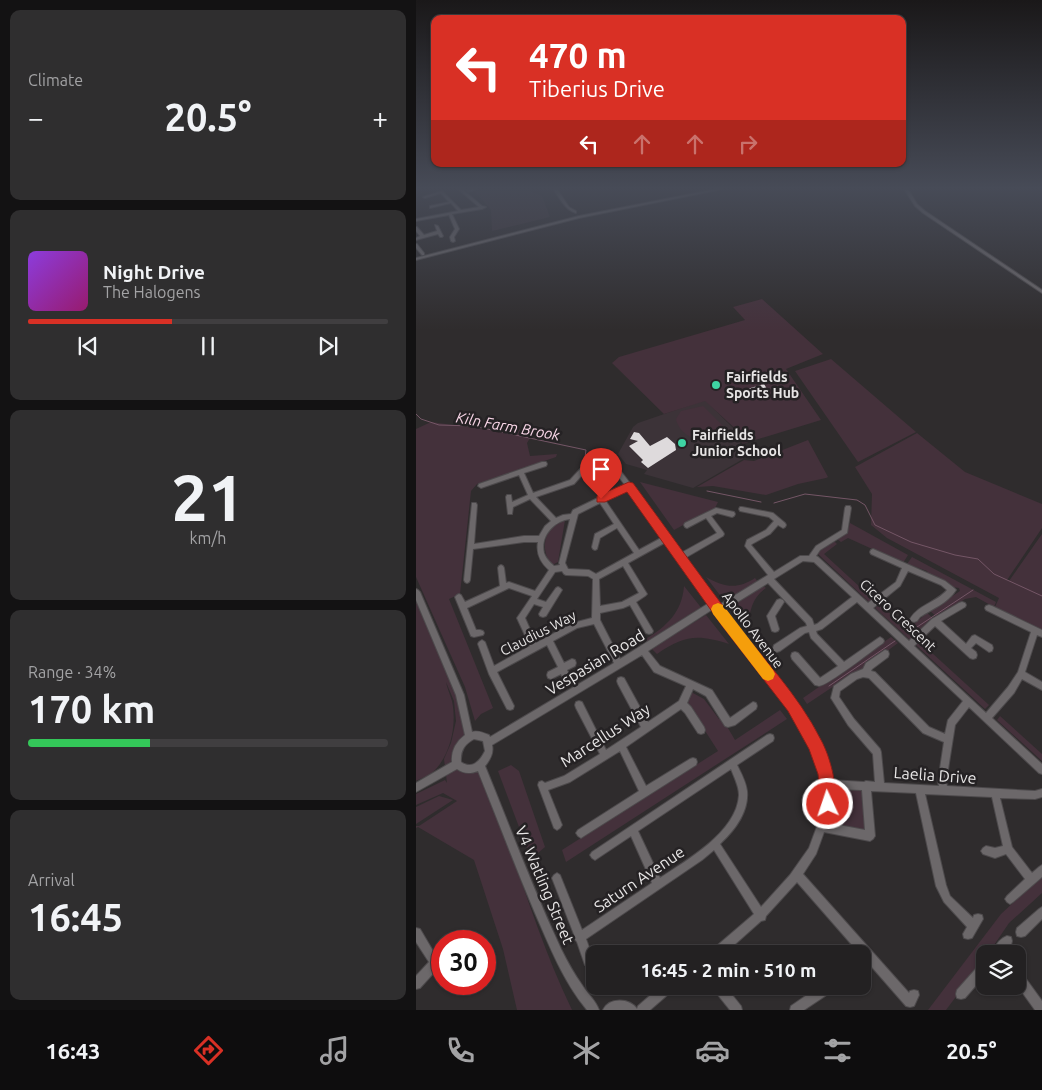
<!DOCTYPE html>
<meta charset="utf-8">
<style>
:root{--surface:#232122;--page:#2f2e2f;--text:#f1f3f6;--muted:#a3a3a5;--line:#403e40;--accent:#d93025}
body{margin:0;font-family:Ubuntu,sans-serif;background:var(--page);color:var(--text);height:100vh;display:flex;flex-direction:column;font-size:19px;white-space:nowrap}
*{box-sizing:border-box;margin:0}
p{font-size:16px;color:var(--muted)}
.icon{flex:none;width:28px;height:28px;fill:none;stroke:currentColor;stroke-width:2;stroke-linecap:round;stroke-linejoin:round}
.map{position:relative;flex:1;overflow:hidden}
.panel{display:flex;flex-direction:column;gap:10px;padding:10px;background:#131213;width:416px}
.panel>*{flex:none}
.hud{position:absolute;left:15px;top:15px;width:475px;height:152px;border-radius:10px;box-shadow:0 1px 4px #0004,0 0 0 1px var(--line);background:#d93025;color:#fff;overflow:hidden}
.buttons{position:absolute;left:560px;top:945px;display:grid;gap:10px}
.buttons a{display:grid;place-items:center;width:50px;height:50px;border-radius:10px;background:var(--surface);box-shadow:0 1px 4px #0004,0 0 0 1px var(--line);font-size:25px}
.speed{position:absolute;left:15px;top:930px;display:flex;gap:10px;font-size:25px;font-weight:700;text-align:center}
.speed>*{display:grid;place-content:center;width:65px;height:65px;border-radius:50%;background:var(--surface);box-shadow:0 1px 4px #0004,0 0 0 1px var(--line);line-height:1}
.speed .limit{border:8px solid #d22;background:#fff;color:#111}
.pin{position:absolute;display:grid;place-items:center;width:42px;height:42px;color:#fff;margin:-51px -21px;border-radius:50% 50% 50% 0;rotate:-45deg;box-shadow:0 0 5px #0007}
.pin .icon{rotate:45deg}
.me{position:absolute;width:55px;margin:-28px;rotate:357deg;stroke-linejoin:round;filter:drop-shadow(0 0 4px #0008)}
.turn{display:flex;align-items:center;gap:18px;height:105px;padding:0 15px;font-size:22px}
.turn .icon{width:65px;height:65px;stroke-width:2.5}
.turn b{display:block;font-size:35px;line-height:42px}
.lanes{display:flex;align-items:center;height:48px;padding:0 15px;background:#0003;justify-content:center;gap:25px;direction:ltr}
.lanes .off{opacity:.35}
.big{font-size:38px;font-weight:600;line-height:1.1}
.panel .card{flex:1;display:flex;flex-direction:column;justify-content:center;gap:8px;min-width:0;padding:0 18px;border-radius:10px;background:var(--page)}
.panel .dial{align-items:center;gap:0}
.dial b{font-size:65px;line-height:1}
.song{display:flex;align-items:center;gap:15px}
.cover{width:60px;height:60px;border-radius:8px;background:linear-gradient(135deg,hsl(270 70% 55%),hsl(320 70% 35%))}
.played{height:5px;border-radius:2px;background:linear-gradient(90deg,var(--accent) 40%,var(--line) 40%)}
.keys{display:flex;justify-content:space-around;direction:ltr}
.heat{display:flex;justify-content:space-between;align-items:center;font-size:28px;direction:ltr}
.charge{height:8px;border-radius:4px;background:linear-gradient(90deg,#34c759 34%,var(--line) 0)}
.trip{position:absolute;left:170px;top:945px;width:285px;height:50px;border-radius:10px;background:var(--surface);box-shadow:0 1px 4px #0004,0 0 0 1px var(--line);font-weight:600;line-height:50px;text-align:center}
.tabs{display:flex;height:80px;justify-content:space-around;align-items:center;background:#0e0d0e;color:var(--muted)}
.tabs .icon{width:35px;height:35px}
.tabs .selected{color:var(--accent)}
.tabs b{font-size:22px;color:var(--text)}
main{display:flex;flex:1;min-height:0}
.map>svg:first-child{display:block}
</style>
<main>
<section class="panel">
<div class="card"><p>Climate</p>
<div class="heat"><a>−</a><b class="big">20.5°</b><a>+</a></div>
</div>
<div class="card">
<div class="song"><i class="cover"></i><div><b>Night Drive</b><p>The Halogens</p></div></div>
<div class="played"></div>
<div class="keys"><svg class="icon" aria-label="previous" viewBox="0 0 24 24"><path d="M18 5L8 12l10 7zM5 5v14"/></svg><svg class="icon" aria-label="pause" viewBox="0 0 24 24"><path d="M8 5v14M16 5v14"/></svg><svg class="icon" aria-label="next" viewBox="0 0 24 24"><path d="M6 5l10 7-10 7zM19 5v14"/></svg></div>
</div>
<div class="card dial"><b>21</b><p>km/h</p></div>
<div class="card"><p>Range · 34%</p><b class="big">170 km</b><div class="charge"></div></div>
<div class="card"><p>Arrival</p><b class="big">16:45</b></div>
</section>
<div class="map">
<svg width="626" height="1010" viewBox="0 0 626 1010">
<rect width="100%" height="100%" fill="#2f2c2d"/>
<g fill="#3c3338">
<polygon points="67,189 116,189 115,191 126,196 134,217 76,231 75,210 58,191"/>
<polygon points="289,400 322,433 327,459 277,488 228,474 231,470 210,464 202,454 217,427 222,423"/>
</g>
<g fill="#44313b">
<polygon points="346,299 407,354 370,369 405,420 326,444 324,433 289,401 248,414 196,363 203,357 329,320 317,307"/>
<polygon points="415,359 500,432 442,462 379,371"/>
<path d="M287 406 308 427 302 429C295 452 263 437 260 419L265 411Z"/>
<polygon points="15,422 88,432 94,427 117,433 111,443 114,456 141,454 140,457 61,484 55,491 44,594 33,599 77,708 65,714 59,721 49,687 0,577 0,429"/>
<polygon points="501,433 549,472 626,504 626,528 591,580 593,581 626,534 626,630 579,607 583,598 471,538 455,525 456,494 439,467"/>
<polygon points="392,440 412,477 410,478 382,484 350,495 297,486 281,487 328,460 338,461"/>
<polygon points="224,482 302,502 299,508 258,530"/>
<path d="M149 520 142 562 136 565C123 550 128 526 149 520Z"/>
<polygon points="434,523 492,555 487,563 432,538 425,542 421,539 431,533"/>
<polygon points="418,541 421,544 408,554 458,600 454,603 402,554 404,550"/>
<polygon points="496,557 580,602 578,607 560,597 549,599 521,617 514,611 544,591 543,588 536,587 530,582 512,575 511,571 491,564"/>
<path d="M290 577C308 587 321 590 339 578L342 582 310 603Z"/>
<path d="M346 585 350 588C335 598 332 615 333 632L314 607Z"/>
<path d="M268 586 287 610 233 644 230 639C251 626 266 612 268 586Z"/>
<path d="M0 592 44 695 53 737 46 742 43 767 64 765C96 846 118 931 156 1010H101L87 949 58 860 2 827 0 828V826H3L41 801 27 793 0 805V794L29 780 31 783 28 759 35 743 40 721 38 701 30 682C31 688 34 694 36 701 41 724 35 755 17 772 13 776 5 778 0 781Z"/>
<polygon points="464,604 491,630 511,613 518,619 494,640 459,608"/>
<path d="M290 615 313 644C282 634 268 635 241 654L235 648Z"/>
<polygon points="475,637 482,643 443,672 439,672 391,704 387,698"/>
<polygon points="504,642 573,705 569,709 500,645"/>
<polygon points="275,692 288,699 303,719 306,718 319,740 364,710 371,719 150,862 146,850 302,751 275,709 270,704"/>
<polygon points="584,716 626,754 626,761 581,720"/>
<polygon points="95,765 103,771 129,847 115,859 82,771"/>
<polygon points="420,786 450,787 452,833 417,829 421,806"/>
<polygon points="23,796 37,800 0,824 0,807"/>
<polygon points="626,876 626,893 593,923 572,954 569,954 569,958 530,1010 512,1010 585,914"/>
</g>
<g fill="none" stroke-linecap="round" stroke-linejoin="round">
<g stroke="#745666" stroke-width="1">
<polyline points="0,414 5,419 23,425 57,426 170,450 169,457 175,459"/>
<polyline points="291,491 345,502"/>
<polyline points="358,503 389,494 441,500 449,505 459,525 495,542 539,555 562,559 578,574 626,596"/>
<polyline points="495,631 557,590"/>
<polyline points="413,686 479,641"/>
</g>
</g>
<g fill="#dedadc">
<polygon points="348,384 351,389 332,395 328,390"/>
<polygon points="218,432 223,433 234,446 251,437 259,444 260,450 232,468 225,462 227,460 213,446 222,441 214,439"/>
</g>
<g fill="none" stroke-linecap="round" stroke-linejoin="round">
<g stroke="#4d4a4c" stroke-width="2">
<g id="minor">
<polygon points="42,189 46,189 66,206 70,207 66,209 36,214 43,229 38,237 39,241 37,242 35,241 34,237 39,229 33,215 0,221 0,219 42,211 35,203 14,208 14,206 33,202 25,193 9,198 7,197 26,191 45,210 63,207"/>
<polygon points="56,189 61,189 52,192 50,191"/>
<path d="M137 189H141L153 207 160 211V213C149 210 144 198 137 189Z"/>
<polygon points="300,189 307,189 163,218 0,260 0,258 163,216"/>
<polygon points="488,189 492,189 501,204 509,211 626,290 626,293 507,213 499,206"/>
<polygon points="19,225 22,226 27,236 26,237 24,237 22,234 0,240 0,238 4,236 0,231 0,227 1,227 8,235 21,231"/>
<polygon points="0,244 1,244 8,253 8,255 6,255 0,248"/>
<path d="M126 462H130L131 464 130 466 108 473 117 493 154 480 168 465H172L173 467 158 484 120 497 140 518 147 515 155 514 157 510 209 485 195 467 198 465H200L230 504 265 553 301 533 290 518 271 528 269 527 268 525 269 523 300 508 318 512 319 514 318 516 316 517 301 513 295 516 307 532 308 534 307 536 269 558 303 605 352 575 329 546 331 540 350 530 358 521 353 517 324 511 323 509 324 507H326L357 513 369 523 370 525 369 527 367 528 362 525 354 534 336 544 335 545 358 572 384 556H393L400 546 426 530 429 508 430 506H434L435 508 431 533 404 550 400 556 402 557 452 603 480 582 486 568 455 554 454 552 455 550 457 549 529 581 538 588 540 590C532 603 516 609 504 617L501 621 498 622 495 621 494 619C502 605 521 602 531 590L525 585 492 571 484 586 457 608 493 641 516 619 543 603 546 602 549 603 550 605 549 607 525 621 550 644 556 636 559 635 576 645 577 648 576 651 573 652 560 643 555 648 560 652 561 655 560 658 557 659 554 658 519 626 498 646 570 713 592 687 602 672 615 632 570 610 569 608 570 606 573 605 576 606 626 630V637L621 635 609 672 626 682V690L606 679 598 693 576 718 626 764V774L623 773 553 707 539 725 530 782 531 786 619 791 626 789V797L619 799 584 798 596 847 616 873 623 867 626 865V877L597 902 594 904 591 902 589 899 591 896 609 879 590 854 579 858 567 854 565 851 567 848 570 846 579 848 587 846 576 797 509 794 530 885 534 896 557 918 558 915 562 914 566 915 567 919 556 938 552 939 548 938 547 934 551 927 528 902 520 886 500 793 455 791 459 836 457 839 454 841 408 832 400 854 387 874 493 993 494 991 498 990 502 991 503 995 498 1006 494 1007 490 1006 455 966 446 971V960L449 959 446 956V954H444L381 882 350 916 349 920 345 921 308 954H295L296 950 338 914 298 850 286 860 170 939 178 961 177 965 173 966 169 965 161 942 158 938 159 937 136 878 138 875 141 873 144 875 166 930 236 883 215 836 179 860 176 858 174 855 176 852 351 735 354 734 357 735 358 738 357 741 321 765C325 773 330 782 331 791 333 812 318 831 304 844L345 907 374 875 393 848 403 821 407 789 401 756 383 721 366 697 297 609 232 651 244 666 296 690 314 718 337 702 340 703 341 706 340 709 319 725 312 727 309 726 290 696 277 689 271 703 275 707 288 727 289 730 288 733 285 734 282 733 269 713 265 709 210 747 230 786 274 759 277 758 280 759 281 762 280 765 168 836 165 838 162 836 160 833 162 830 223 791 204 751 154 782 132 790 146 825 144 828 141 830 138 828 122 785 123 782 126 781 129 783 148 776 184 754 160 708 159 705 160 702 163 701 166 702 190 750 225 727 202 684 201 681 202 678 205 677 208 678 232 722 263 701 270 686 238 672 226 655 76 745C78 753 74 760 69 766 94 827 117 889 145 949 151 961 158 974 166 985 171 993 180 1001 183 1010H171C147 981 134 947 119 913 99 866 81 818 62 771 54 774 48 774 41 769L0 792V783L36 762C35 751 40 742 49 735L40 695 0 600V589L2 590 4 592 48 695 56 732C61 730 68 733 73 735L74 737 198 663 178 624 161 628 137 641 148 663 156 659 159 660 160 663 159 666 151 670 155 678 154 681 151 682 148 681 145 674 135 679 132 678 131 675 132 672 142 667 131 645 81 672 98 706 97 709 94 710 91 709 73 674 62 644 63 642 66 640 69 642 78 666 114 646 101 618 116 596 93 588 51 608 60 630H64L67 631 68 633 67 635 58 637 55 636 39 597 41 595 43 594 45 595 49 602 84 586 82 568 83 566 85 565 87 566 88 568 90 583 93 582 119 591 133 570C124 562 120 553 122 542H108L57 549 54 580 53 582 51 583 49 582 48 580 56 503H60L61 505 58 544 108 536H123L129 526 135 521 114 499 97 507 96 514H92L90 497 91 495H95L96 502 112 495 103 475 65 488 62 486 63 484ZM212 489 247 537 223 550 189 500ZM184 503 198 524 179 534 176 547 177 549 179 550 181 549 184 538 201 528 218 553 180 574 173 570 152 569 149 563 162 514ZM154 519 143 563 144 565 138 566C134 562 130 559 128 553 124 536 138 521 154 519ZM250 542 293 603 204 659 184 620V613L207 608 214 605 230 633 233 634 236 633 237 631 236 629 220 602 229 596 231 594 212 563ZM387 561 398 562 436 597 401 624 398 625 396 619 358 579ZM207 566 223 593 206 602 184 606 183 579ZM146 571 148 574 150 575 172 576 177 579 176 618 157 623 120 643 109 618 118 604 127 607 123 614 124 616 127 617 130 616 146 590 144 588 142 587 140 588 130 602 121 599 139 572ZM352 583 390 623 391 626 384 628 358 645 357 648 358 651 361 652 364 651 389 633 393 632 395 638 422 666 404 678 382 653 379 652 376 653 375 656 376 659 399 685C401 685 402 686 403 686 411 686 457 650 467 643L468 641 467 639 464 637 461 639 428 662 401 634 400 631 406 629 441 602 547 701 532 720 529 734 513 727 459 672 455 671 456 669 472 657 473 654 472 651 469 650 450 663 447 669 435 674 418 686 415 698 432 725 457 754 459 782 450 781 448 782 414 780 409 755 389 715 371 691 307 611ZM447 677 453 678 507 733 528 742 522 782 523 786 468 783 465 752 464 749 438 719 423 697 424 691 441 679ZM58 739 67 741 69 751C64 761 56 770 45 762 44 750 49 744 58 739ZM315 769C318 777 323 786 323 795 321 832 271 860 244 878L222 831ZM416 789 446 790 449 830 412 823Z"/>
<polygon points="364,599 367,600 368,602 359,616 363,629 362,631 359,632 356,631 351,616 361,600"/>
<polygon points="626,907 626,919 609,936 605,937 601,936 600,932 601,928 623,909"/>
<polygon points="0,928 4,929 24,963 23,967 4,988 0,989 0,976 13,962 0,942"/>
<path d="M591 936 595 937 596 941 595 945 589 951 590 954H579L578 950C580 944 585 938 591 936Z"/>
<polygon points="569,962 569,975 549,998 545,999 541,998 540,994 541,990 565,963"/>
<polygon points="601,971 605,972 626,1001 626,1010 619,1010 601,985"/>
<path d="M245 986H258L257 990 234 1010H187C193 997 214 998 221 1009L222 1006Z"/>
<polygon points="297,986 309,986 325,1006 326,1010 314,1010 298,990"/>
<polygon points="404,986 419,986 418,990 388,1010 374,1010 375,1006"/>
</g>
</g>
<use href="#minor" fill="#6c686a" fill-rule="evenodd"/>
</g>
<linearGradient id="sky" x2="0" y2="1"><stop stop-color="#1a1819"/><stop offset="0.57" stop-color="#474b57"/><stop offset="1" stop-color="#474b57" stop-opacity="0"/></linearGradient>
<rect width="626" height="330" fill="url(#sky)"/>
<path fill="#d93025" stroke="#8d1f18" d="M213 482 217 483C250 528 282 573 316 618 346 658 382 694 405 740 414 756 424 792 417 809L412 812 406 809 402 774 393 749 372 711 307 627 211 492 189 502H181V496Z"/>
<polygon fill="#f59e0b" points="302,603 307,605 357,670 359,674 357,679 352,681 347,679 297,614 295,609 297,605"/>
<g fill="#3ed4a3" stroke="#252224" stroke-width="2">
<circle cx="300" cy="385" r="5"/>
<circle cx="266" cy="443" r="5"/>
</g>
<g text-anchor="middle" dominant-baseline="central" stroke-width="5" stroke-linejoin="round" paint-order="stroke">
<g font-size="14" font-weight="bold" fill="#e7e5e5" stroke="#252224" text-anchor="start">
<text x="310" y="377">Fairfields<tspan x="310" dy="16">Sports Hub</tspan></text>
<text x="276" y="435">Fairfields<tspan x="276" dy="16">Junior School</tspan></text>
</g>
<g font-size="14" fill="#e7e5e5" stroke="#252224">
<text transform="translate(482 615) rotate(43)">Cicero Crescent</text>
<text transform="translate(337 630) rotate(53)">Apollo Avenue</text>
<text transform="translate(122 633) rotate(-27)">Claudius Way</text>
</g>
<g font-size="15" font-style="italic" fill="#fad7e8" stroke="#252224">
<text transform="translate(92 426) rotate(10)">Kiln Farm Brook</text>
</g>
<g font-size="16" fill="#e7e5e5" stroke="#252224">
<text transform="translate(179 662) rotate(-31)">Vespasian Road</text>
<text transform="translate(189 735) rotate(-33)">Marcellus Way</text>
<text transform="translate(519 775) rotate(4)">Laelia Drive</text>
<text transform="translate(223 879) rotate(-34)">Saturn Avenue</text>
<text transform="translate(129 885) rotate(67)">V4 Watling Street</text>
</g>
</g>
</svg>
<div class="buttons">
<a><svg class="icon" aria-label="layers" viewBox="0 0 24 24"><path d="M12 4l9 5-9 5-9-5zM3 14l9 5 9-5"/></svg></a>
</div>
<div class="speed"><div class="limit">30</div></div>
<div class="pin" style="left:185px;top:499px;background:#d93025"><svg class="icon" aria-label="arrive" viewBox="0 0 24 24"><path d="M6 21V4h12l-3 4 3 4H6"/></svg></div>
<svg class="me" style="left:412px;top:804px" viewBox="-20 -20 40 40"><circle r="17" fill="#d93025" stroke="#fff" stroke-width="3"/><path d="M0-11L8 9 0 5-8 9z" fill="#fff"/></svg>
<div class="trip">16:45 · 2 min · 510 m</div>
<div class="hud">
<div class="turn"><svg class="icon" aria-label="left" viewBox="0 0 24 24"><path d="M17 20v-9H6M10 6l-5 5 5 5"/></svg><div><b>470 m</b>Tiberius Drive</div></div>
<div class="lanes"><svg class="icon" aria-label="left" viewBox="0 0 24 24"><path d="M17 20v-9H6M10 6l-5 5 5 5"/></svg><svg class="icon off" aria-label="ahead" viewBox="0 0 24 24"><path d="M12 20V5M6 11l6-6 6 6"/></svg><svg class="icon off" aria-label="ahead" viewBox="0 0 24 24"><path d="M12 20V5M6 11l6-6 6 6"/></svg><svg class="icon off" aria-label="right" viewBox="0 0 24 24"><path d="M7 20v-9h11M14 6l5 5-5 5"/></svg></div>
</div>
</div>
</main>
<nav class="tabs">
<b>16:43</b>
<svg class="icon selected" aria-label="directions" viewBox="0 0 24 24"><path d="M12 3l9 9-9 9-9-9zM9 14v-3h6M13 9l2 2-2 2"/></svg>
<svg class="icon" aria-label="music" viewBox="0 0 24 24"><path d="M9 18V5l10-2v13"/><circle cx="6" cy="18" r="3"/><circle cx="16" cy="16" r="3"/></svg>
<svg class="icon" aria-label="phone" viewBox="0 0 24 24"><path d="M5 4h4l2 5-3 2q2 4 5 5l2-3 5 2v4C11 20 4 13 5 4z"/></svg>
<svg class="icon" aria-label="climate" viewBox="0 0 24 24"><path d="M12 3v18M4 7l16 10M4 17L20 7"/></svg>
<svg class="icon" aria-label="car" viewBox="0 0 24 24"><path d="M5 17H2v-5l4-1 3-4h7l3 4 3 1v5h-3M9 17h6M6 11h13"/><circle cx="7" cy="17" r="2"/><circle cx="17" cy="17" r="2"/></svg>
<svg class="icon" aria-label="filters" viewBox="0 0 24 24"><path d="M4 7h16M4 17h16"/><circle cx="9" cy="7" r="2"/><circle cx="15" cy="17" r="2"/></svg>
<b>20.5°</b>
</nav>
